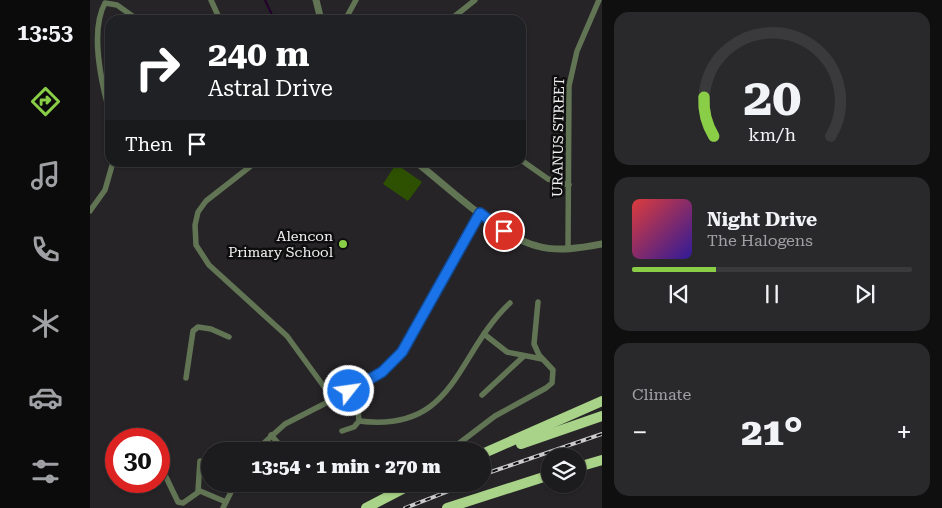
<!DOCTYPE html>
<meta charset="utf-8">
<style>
:root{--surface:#1c1b1d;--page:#29282a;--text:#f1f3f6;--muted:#a0a1a4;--line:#3a393b;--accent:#8ace47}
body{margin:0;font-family:"Roboto Serif",serif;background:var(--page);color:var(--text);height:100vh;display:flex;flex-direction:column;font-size:19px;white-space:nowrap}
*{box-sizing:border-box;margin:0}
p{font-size:16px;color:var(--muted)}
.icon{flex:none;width:28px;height:28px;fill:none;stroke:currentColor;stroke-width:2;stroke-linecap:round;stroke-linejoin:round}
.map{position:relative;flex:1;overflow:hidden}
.details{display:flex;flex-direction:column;gap:12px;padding:12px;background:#0f0f10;width:340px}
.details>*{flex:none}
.banner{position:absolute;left:15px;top:15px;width:421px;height:152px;border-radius:15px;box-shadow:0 1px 4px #0004,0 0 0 1px var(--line);background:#202124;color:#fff;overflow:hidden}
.tools{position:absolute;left:451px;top:448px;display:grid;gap:10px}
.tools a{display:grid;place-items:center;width:45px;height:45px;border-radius:50%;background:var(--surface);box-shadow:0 1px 4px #0004,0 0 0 1px var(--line);font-size:25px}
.speed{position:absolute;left:15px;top:428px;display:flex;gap:10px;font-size:25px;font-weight:700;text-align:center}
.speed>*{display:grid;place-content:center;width:65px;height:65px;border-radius:50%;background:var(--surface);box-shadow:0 1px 4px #0004,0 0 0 1px var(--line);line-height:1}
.speed .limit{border:8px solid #d22;background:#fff;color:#111}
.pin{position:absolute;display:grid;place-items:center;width:42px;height:42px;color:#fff;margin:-21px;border:2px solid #fff;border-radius:50%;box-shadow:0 1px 5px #0007}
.me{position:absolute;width:55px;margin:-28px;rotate:60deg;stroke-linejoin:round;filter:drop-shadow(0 0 4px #0008)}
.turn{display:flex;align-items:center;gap:18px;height:105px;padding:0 20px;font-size:22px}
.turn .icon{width:65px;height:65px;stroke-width:2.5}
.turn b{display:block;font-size:35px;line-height:42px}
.then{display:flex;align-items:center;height:48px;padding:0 20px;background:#0003;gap:10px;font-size:19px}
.big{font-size:38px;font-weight:800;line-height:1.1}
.details .widget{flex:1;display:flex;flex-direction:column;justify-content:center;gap:8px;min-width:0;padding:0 18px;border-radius:15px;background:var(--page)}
.details .dial{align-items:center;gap:0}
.dial svg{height:130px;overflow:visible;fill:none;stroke:var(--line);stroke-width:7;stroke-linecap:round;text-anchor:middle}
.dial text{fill:var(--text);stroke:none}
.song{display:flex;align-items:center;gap:15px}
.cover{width:60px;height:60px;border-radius:8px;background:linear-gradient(135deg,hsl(0 70% 55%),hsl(250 70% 35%))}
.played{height:5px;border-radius:2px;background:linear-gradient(90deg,var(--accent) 30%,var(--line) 30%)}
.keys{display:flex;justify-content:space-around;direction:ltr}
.heat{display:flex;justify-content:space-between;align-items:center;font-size:28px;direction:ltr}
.trip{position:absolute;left:111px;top:442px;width:290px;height:50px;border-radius:25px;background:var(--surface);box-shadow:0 1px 4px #0004,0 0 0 1px var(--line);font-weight:800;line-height:50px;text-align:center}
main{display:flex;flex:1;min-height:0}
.dock{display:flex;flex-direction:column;width:90px;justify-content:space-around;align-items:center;background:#0b0b0c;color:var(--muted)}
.dock .icon{width:35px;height:35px}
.dock .current{color:var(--accent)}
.dock b{font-size:22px;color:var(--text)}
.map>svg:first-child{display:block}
</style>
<main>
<nav class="dock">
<b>13:53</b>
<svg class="icon current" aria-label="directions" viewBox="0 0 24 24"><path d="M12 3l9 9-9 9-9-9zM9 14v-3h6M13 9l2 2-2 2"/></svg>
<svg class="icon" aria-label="music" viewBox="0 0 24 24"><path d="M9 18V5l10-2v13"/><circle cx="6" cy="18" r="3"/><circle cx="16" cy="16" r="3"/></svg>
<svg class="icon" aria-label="phone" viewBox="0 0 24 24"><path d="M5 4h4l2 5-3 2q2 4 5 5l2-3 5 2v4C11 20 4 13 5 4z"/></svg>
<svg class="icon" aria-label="climate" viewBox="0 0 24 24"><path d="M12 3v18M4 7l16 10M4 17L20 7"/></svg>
<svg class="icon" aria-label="car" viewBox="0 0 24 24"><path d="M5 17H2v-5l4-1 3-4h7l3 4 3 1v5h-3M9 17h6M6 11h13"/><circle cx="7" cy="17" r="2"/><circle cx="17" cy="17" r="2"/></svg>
<svg class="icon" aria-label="filters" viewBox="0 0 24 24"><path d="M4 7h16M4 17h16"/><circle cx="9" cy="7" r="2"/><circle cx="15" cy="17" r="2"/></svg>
</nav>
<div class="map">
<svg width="512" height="508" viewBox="0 0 512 508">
<rect width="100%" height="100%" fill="#262427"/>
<polygon fill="#2d5100" points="306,164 332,182 318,201 293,184"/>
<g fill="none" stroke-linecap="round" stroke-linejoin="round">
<polyline stroke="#24002d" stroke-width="2" points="175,0 183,17"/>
<g stroke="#617454" stroke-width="5.5">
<polyline points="121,0 130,20"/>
<polyline points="255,20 266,0"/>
<polyline points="360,20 385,0"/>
<path d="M20 114C11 82 0 30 15 3L27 5 48 20"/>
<polyline points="431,160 458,179 479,185"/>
<polyline points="166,162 116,201 108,212 105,225 106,245 119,265 197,336 243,399"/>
<polyline points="0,211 15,190 23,162"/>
<polyline points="478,249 479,86 487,51 509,0"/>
<polyline points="394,334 417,352 452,359"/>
<polyline points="96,378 103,331 108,327 121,329 139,337"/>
<polyline points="392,395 434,356"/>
<path d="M269 421C367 433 365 354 420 303"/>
<polyline points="252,431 264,427 269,421 268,410 259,391"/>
<polyline points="181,435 195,451"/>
<polyline points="165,451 195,424 273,384 292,372 312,352 390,213"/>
<path d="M200 451C215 438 226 445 242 451"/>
<polyline points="359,451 405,416 456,388 462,383 463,370 449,355 444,344 448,302"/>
<polyline points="70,454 75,475 88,502 93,503 110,491 136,502"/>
<polyline points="108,491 110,461"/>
<polyline points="133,508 145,484"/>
</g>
<g stroke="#617454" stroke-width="7">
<polyline points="226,0 231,20"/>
<path d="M326 162C358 187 408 236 447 246 468 252 491 248 512 244"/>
</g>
<g stroke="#a9d388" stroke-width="10">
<polyline points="431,444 512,416"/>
<polyline points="392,454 512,401"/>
<polyline points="488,467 512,460"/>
<polyline points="276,508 322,484"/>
<polyline points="357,508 460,475"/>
</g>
<g stroke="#cbcacc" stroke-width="4">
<g id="rail">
<polyline points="392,475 512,434"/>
<polyline points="315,508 377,484"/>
</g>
</g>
<use href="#rail" stroke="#0f0e0f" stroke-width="2" stroke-dasharray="5.5" stroke-linecap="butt"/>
</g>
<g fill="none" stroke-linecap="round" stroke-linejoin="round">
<g stroke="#114b97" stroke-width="12">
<polyline id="route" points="259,391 292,372 312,352 390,213 414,231"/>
</g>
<use href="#route" stroke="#1a73e8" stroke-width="9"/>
</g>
<circle fill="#8ace47" stroke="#0f0e0f" stroke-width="2" cx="253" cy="244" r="5"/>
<g text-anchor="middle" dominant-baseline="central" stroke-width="5" stroke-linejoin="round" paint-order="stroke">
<g font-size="14" fill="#f3f2f4" stroke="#0f0e0f">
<text transform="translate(468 137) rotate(-89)">URANUS STREET</text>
</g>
<g font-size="14" fill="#f3f2f4" stroke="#0f0e0f" text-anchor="end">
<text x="243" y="236">Alencon<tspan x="243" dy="16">Primary School</tspan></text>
</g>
</g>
</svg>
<div class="tools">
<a><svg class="icon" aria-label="layers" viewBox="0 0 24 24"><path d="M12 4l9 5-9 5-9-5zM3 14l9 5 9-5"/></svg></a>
</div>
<div class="speed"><div class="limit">30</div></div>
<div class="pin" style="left:414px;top:231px;background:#d93025"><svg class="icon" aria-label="arrive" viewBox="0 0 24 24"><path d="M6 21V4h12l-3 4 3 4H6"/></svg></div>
<svg class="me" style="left:259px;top:391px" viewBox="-20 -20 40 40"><circle r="17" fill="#1a73e8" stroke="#fff" stroke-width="3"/><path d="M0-11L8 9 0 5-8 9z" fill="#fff"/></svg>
<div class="trip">13:54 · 1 min · 270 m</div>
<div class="banner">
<div class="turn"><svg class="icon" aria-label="right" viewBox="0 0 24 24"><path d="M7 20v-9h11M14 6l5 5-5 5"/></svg><div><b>240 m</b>Astral Drive</div></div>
<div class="then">Then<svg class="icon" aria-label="arrive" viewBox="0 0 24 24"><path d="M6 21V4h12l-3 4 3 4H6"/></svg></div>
</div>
</div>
<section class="details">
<div class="widget dial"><svg viewBox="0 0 100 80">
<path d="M14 69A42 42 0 1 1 86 69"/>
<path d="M14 69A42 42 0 0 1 8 45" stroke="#8ace47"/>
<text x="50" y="56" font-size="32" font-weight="700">20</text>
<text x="50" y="72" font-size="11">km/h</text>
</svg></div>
<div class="widget">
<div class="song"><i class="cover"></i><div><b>Night Drive</b><p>The Halogens</p></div></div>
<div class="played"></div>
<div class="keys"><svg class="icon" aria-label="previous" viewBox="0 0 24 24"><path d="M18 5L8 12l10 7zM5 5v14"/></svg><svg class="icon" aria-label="pause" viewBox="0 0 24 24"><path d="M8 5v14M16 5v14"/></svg><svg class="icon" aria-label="next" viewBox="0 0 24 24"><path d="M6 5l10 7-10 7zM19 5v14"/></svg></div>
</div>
<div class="widget"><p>Climate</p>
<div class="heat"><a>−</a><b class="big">21°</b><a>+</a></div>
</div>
</section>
</main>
